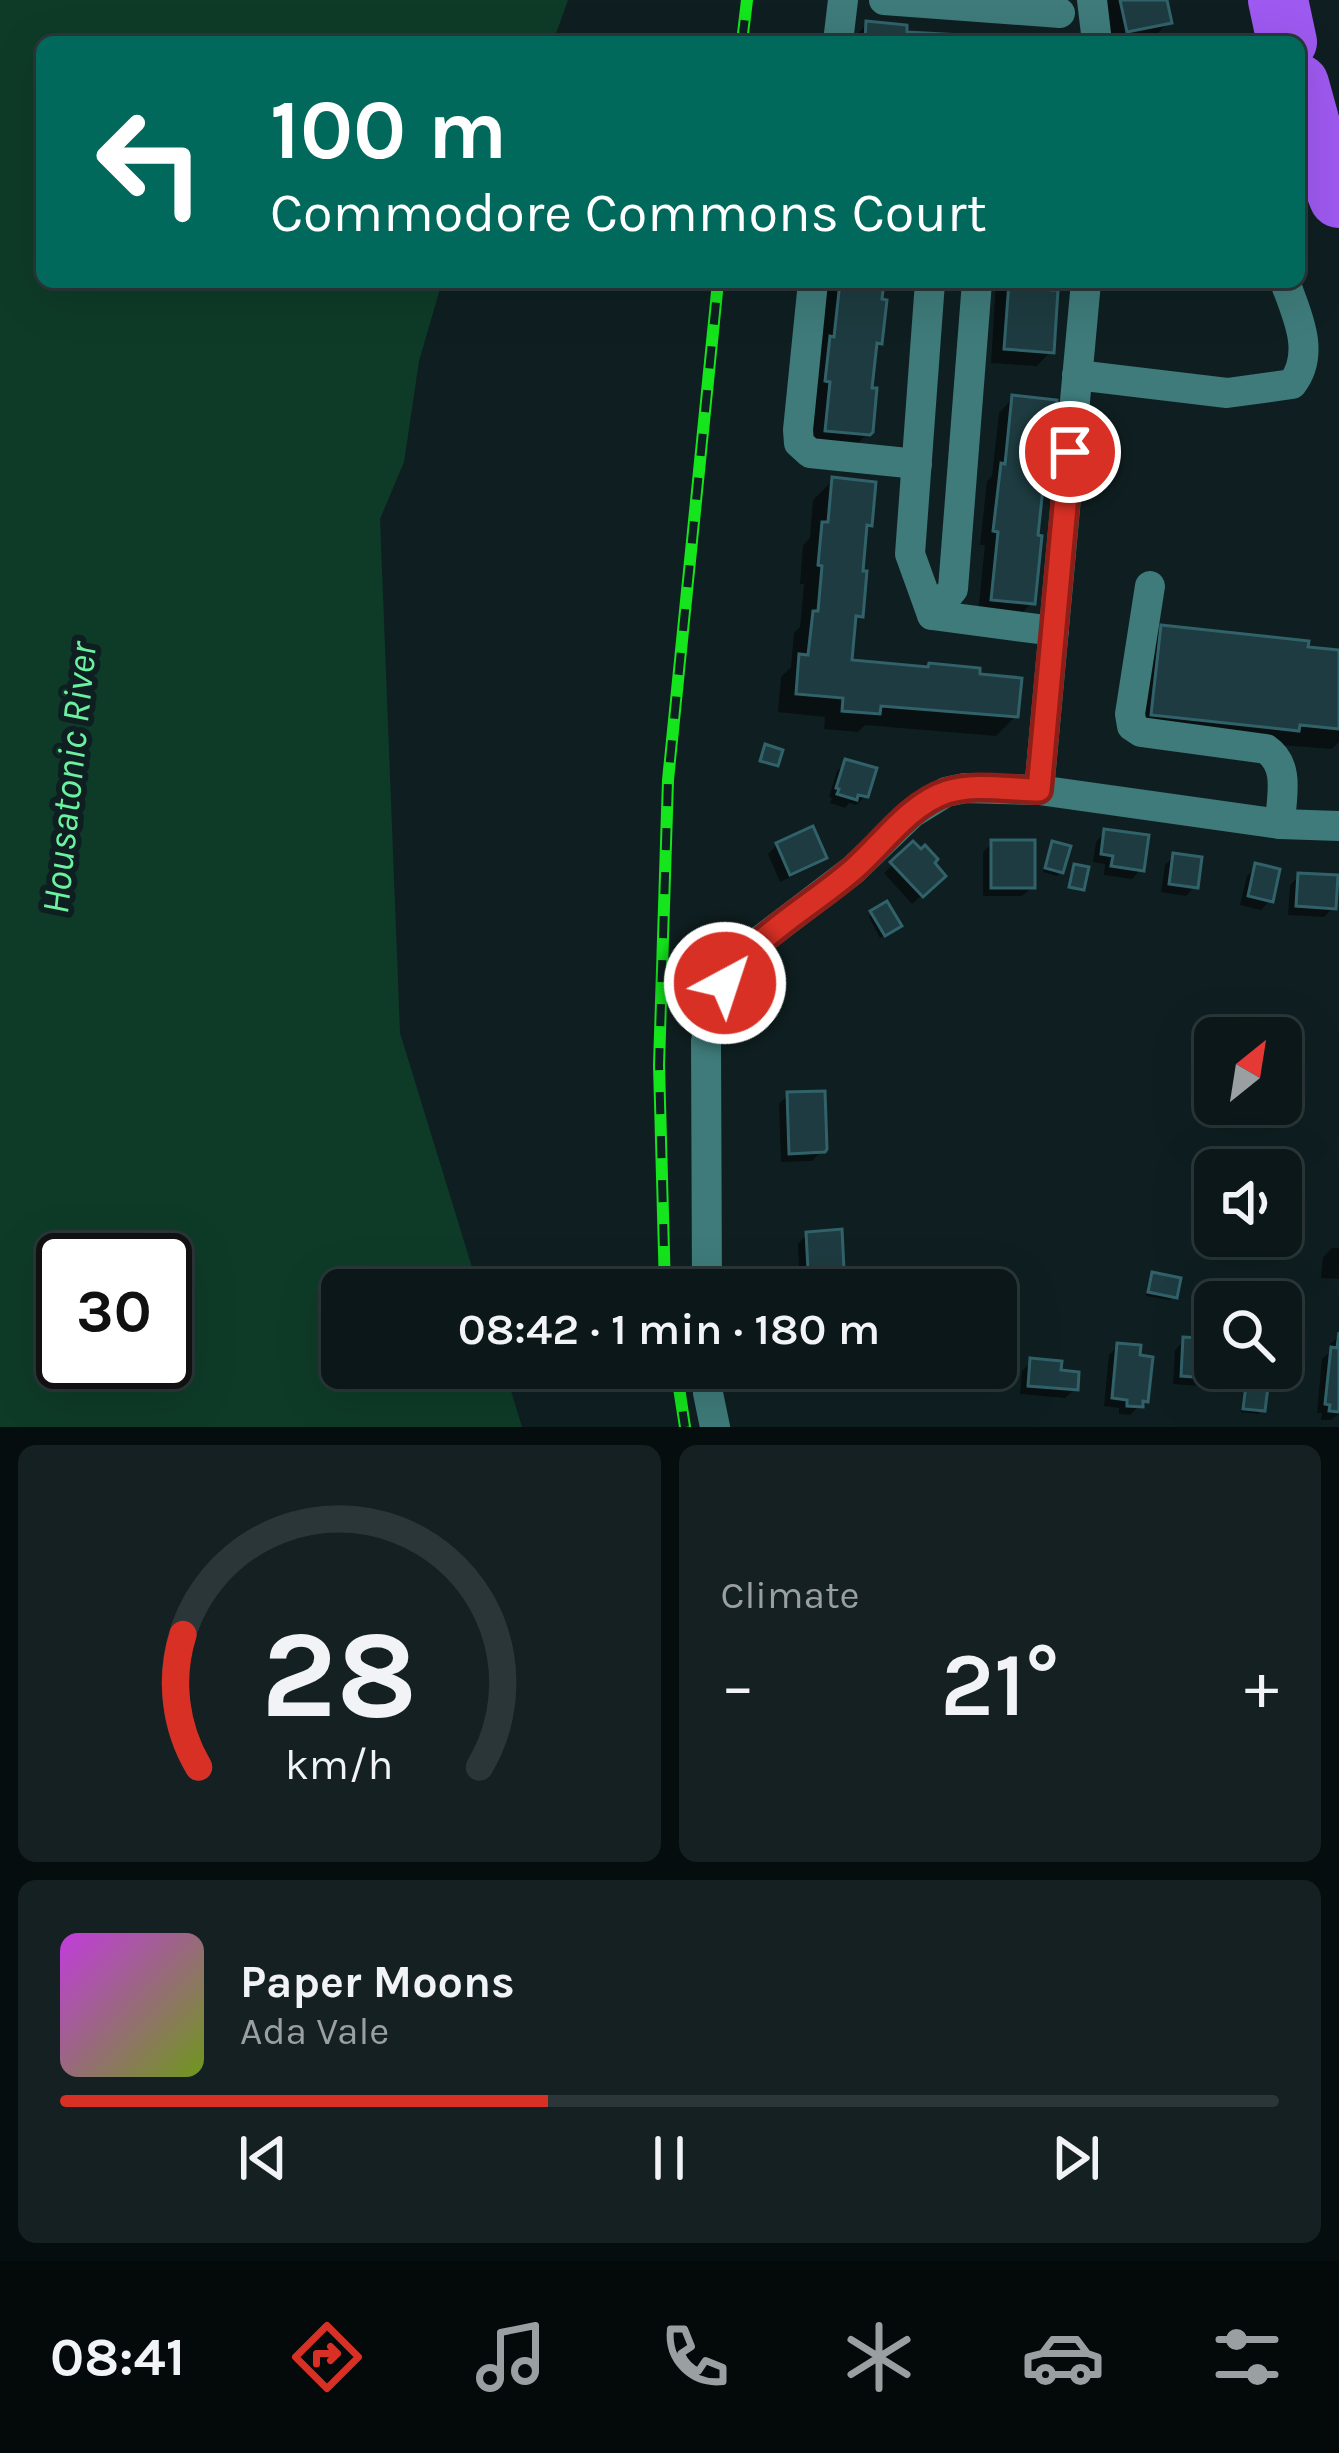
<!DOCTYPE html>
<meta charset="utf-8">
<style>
:root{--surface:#0b1719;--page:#142022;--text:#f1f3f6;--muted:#9a9fa2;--line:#2b3638;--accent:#d93025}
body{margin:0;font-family:Karla,sans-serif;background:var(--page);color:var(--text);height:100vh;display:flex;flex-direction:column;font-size:45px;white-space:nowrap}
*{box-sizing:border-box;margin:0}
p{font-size:39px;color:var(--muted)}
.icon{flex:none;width:66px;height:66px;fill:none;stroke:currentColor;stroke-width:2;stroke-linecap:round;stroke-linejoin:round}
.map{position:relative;height:1427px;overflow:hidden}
.drawer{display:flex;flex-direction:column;gap:18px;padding:18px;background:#060d0e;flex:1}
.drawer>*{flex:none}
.guide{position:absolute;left:36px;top:36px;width:1269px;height:252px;border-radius:18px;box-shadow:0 12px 48px #0002,0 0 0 3px var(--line);background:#00695c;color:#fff;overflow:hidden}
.needle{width:78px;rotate:30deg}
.fabs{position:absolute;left:1194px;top:1017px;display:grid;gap:24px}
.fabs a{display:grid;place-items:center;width:108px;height:108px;border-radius:18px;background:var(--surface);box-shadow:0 12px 48px #0002,0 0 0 3px var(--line);font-size:60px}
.speed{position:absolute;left:36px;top:1233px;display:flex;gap:24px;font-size:60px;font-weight:700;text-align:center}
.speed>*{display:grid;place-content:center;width:156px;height:156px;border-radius:50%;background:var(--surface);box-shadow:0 12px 48px #0002,0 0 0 3px var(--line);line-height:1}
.speed .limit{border:6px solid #111;border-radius:18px;background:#fff;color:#111}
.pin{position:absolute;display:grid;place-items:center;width:102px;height:102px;color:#fff;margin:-51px;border:6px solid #fff;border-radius:50%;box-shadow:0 3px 12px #0007}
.me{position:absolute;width:132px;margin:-66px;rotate:40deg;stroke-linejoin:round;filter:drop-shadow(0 0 9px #0008)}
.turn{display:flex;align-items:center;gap:42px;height:252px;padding:0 36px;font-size:54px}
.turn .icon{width:156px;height:156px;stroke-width:2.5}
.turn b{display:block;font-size:84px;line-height:102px}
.big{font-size:90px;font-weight:600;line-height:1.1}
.drawer .tile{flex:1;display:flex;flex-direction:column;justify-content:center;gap:18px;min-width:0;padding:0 42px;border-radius:18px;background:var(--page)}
.drawer .dial{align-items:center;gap:0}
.dial svg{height:312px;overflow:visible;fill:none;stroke:var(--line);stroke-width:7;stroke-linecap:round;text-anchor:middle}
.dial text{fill:var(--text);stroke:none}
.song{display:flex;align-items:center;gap:36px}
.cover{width:144px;height:144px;border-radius:18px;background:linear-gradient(135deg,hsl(290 70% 55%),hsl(80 70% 35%))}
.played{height:12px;border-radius:6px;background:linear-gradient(90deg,var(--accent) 40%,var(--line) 40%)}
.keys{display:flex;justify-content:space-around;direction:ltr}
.heat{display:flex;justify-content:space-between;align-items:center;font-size:66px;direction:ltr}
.drawer .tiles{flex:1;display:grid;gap:18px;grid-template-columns:1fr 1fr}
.tile:last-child{grid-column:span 2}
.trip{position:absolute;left:321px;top:1269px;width:696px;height:120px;border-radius:18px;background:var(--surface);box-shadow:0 12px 48px #0002,0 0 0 3px var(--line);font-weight:600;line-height:120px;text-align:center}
.tabs{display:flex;height:192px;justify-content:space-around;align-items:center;background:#04090a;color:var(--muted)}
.tabs .icon{width:84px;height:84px}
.tabs .active{color:var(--accent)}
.tabs b{font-size:54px;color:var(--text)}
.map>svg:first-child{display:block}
</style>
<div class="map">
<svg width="1339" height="1427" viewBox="0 0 1339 1427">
<rect width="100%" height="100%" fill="#0f1f21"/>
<path fill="#0e3b28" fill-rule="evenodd" d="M0 0H568L553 42H42V282H442L419 361 404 462 380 519 400 1033 479 1290H342V1368H504L522 1427H0ZM63 1260H165V1362H63Z"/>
<g fill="#0007">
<polygon points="1104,0 1164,0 1169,22 1154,37 1112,42"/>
<polygon points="867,24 904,35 1016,42 850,42"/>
<polygon points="825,282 881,282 879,342 873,348 870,431 847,454 807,449"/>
<polygon points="996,282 1050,282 1051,351 1037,366 991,363"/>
<polygon points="1013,398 1047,468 1041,473 1032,603 1017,618 978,614 985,545 980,545 987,481 992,476 999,413"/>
<polygon points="833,480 869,525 864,530 860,616 852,624 849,662 977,677 1016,716 996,736 865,725 858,732 824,729 825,717 778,712 781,677 791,667 794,633 800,627 804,584 800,584 803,545 810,538 813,500"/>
<polygon points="1162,628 1339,653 1339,742 1332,749 1133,734 1142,648"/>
<polygon points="846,762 866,796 856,805 849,803 845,808 830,803 832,798 829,797 837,771"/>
<polygon points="1105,832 1141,869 1132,879 1104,875 1105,864 1093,862 1096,842"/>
<polygon points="993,843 1032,887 1022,896 983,896 983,852"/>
<polygon points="777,845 823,857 814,866 780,882 768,854"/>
<polygon points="913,845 942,876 912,904 884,873"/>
<polygon points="1053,845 1061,872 1057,876 1043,872 1049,848"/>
<polygon points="1174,856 1195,886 1186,896 1161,892 1165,865"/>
<polygon points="1256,867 1270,900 1261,910 1240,905 1247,876"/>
<polygon points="1299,876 1333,908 1324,917 1288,915 1290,885"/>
<polygon points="872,913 895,929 880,938 869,917"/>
<polygon points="788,1095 824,1148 812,1161 781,1162 779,1104"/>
<polygon points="807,1234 842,1290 800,1290 798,1244"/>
<polygon points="1332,1248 1339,1248 1339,1279 1321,1278 1323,1257"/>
<polygon points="1153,1276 1174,1296 1170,1300 1146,1296 1149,1279"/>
<polygon points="1339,1336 1339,1414 1331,1420 1321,1420 1322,1413 1317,1413 1322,1359 1330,1352 1330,1344"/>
<polygon points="1184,1341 1215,1342 1215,1368 1220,1368 1220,1377 1210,1387 1173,1384 1175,1350"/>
<polygon points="1118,1346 1145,1400 1130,1415 1119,1414 1119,1408 1104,1406 1109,1355"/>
<polygon points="1032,1361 1057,1373 1075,1389 1065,1398 1020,1394 1022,1371"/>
<polygon points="1248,1379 1262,1410 1258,1414 1241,1412 1244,1383"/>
</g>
<g fill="#1d3b40" stroke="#31626a" stroke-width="3">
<polygon points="1120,0 1167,0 1172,23 1127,32"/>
<polygon points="866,21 907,25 907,32 1020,38 1019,42 1022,42 865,42"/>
<polygon points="840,282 884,282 882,299 887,300 882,344 877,343 872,388 877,388 873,432 870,435 825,431 830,382 825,381 830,336 834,337"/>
<polygon points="1009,282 1053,282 1052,290 1058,290 1054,353 1004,349"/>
<polygon points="1012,395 1057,400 1050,470 1045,469 1038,535 1042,536 1035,604 991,600 998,532 993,531 1001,463 1005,464"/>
<polygon points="832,477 876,482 872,526 867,525 863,571 867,571 863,617 856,616 852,660 928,667 929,663 980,668 980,674 1022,678 1018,717 881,706 880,714 842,711 843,698 796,694 799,654 808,655 813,611 818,611 822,566 818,565 822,522 828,522"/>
<polygon points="1161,625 1309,641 1308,647 1339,650 1339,729 1300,725 1299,731 1151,715"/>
<polygon points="765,744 783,750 778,766 760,761"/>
<polygon points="845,759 877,768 868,797 858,795 857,800 837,794 839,789 836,788"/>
<polygon points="813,826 827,858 790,875 776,843"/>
<polygon points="1104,829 1149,835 1144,871 1111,866 1113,856 1101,854"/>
<rect x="991" y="840" width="44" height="48"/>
<polygon points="913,841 921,849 925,845 938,859 935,863 946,876 923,897 890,862"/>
<polygon points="1052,841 1071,846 1063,873 1045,868"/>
<polygon points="1173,853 1202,857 1198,888 1169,884"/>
<polygon points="1255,863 1280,869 1273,902 1248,896"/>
<polygon points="1074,864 1089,867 1084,890 1069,887"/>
<polygon points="1298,873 1338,875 1336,909 1296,906"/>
<polygon points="887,901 902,926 885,936 870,911"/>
<polygon points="825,1091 827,1149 825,1152 789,1154 787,1092"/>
<polygon points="842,1229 845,1290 809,1290 806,1232"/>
<polygon points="1152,1272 1181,1278 1177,1298 1148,1292"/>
<polygon points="1339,1332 1339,1412 1329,1411 1330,1405 1325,1404 1331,1347 1337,1348"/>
<polygon points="1183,1337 1215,1339 1215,1368 1223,1368 1222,1379 1181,1376"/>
<polygon points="1117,1343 1141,1345 1140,1355 1153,1357 1148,1402 1143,1401 1143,1407 1127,1406 1127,1400 1112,1398"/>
<polygon points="1030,1358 1062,1361 1061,1370 1079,1372 1078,1390 1028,1386"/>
<polygon points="1247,1376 1269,1379 1265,1411 1243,1409"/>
</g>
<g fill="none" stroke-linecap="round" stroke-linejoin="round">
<g stroke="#3e7b7a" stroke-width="30">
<polyline points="884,0 1060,13"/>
<polyline points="1092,0 1097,42"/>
<polyline points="838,42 843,0"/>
<polyline points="813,282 798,430 799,443 810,453 917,464"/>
<polyline points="930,282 910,554 932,615 953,589 977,282"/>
<path d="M1077 375 1227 393 1292 384C1316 353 1297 315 1285 282"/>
<path d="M1150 586 1130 714 1132 726 1141 732 1266 749C1291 766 1281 798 1280 824"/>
<polyline points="932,615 1054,631"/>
<polyline points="1039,790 1086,282"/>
<polyline points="707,1290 706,1041 715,1005 725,983 753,946 853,870 912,813 946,792 965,788 1039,790 1280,824 1339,826"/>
<polyline points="708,1368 708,1393 715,1427"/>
</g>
<g stroke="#9e59f0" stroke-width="60">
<polyline points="1278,0 1287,42"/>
<polyline points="1299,84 1310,124 1339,198"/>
</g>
<g stroke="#14e51c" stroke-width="12">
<g id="rail">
<polyline points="742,42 747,0"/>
<polyline points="665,1290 659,1065 668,780 718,282"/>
<polyline points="676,1368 685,1427"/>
</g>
</g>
<use href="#rail" stroke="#0f1f21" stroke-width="8" stroke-dasharray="22" stroke-linecap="butt"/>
</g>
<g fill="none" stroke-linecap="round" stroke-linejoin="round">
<g stroke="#8d1f18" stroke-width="30">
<path id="route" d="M725 983C758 932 811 907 855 868 884 842 910 804 947 792 975 783 1010 790 1039 790L1070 452"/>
</g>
<use href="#route" stroke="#d93025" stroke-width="21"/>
</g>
<g text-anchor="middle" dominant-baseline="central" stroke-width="12" stroke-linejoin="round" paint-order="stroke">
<g font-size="39" font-style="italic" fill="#6af2a0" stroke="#0f1f21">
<text transform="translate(69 778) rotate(-84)">Housatonic River</text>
</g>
</g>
</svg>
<div class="fabs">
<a><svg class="needle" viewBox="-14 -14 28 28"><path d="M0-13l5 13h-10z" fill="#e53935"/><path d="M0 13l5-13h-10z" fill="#9a9fa2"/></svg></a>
<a><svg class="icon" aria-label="sound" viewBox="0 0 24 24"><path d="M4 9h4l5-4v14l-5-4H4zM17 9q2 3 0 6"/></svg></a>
<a><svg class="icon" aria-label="search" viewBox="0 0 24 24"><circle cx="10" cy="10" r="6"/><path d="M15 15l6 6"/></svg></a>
</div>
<div class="speed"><div class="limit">30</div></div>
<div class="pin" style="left:1070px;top:452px;background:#d93025"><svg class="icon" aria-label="arrive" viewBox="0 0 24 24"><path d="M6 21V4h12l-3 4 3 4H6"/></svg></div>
<svg class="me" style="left:725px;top:983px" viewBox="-20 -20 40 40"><circle r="17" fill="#d93025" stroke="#fff" stroke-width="3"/><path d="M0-11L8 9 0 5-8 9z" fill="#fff"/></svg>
<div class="trip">08:42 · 1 min · 180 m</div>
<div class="guide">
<div class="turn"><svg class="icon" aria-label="left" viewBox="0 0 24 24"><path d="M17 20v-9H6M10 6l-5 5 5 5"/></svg><div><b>100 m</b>Commodore Commons Court</div></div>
</div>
</div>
<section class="drawer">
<div class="tiles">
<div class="tile dial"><svg viewBox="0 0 100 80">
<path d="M14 69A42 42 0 1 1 86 69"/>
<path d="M14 69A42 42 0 0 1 10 35" stroke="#d93025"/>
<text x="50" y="56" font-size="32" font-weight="700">28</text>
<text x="50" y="72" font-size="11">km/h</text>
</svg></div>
<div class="tile"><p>Climate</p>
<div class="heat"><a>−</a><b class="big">21°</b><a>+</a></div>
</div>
<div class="tile">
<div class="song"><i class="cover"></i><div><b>Paper Moons</b><p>Ada Vale</p></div></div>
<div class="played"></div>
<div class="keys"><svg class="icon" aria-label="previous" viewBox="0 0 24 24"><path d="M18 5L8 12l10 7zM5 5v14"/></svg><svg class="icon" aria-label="pause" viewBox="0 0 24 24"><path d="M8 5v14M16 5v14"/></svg><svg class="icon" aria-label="next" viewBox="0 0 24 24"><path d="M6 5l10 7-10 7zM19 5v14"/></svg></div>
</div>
</div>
</section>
<nav class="tabs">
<b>08:41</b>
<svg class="icon active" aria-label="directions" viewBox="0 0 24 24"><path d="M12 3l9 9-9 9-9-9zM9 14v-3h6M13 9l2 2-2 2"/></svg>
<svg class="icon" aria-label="music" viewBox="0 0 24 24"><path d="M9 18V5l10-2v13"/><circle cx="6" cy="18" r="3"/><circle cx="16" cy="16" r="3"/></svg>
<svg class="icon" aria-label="phone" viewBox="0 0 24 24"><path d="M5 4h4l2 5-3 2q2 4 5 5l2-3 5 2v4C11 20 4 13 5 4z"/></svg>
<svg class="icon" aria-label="climate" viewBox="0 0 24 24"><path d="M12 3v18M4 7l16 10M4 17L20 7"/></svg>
<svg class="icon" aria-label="car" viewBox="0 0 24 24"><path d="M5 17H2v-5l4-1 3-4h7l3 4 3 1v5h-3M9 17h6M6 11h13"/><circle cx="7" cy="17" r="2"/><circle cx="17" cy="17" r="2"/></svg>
<svg class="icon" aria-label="filters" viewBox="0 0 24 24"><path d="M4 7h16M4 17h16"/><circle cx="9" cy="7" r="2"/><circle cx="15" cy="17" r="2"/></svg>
</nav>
